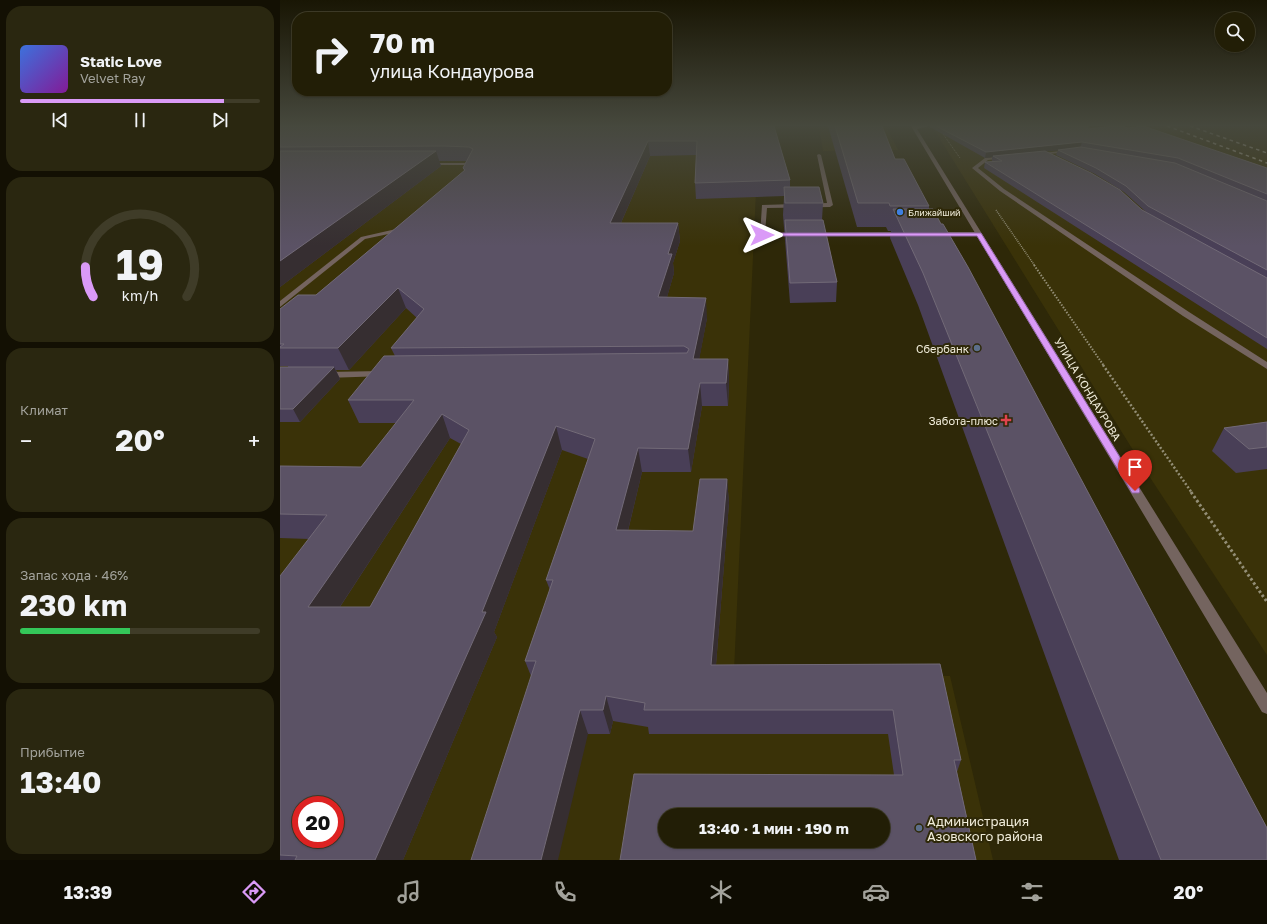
<!DOCTYPE html>
<html lang="ru">
<meta charset="utf-8">
<style>
:root{--surface:#221e06;--page:#2a2710;--text:#f1f3f6;--muted:#a2a29b;--line:#3f3c28;--accent:#da9af7}
body{margin:0;font-family:"Golos Text",sans-serif;background:var(--page);color:var(--text);height:100vh;display:flex;flex-direction:column;font-size:15px;white-space:nowrap}
*{box-sizing:border-box;margin:0}
p{font-size:13px;color:var(--muted)}
.icon{flex:none;width:22px;height:22px;fill:none;stroke:currentColor;stroke-width:2;stroke-linecap:round;stroke-linejoin:round}
.map{position:relative;flex:1;overflow:hidden}
.sheet{display:flex;flex-direction:column;gap:6px;padding:6px;background:#131003;width:280px}
.sheet>*{flex:none}
.banner{position:absolute;left:12px;top:12px;width:380px;height:84px;border-radius:16px;box-shadow:0 1px 3px #0004,0 0 0 1px var(--line);background:#221e06;color:var(--text);overflow:hidden}
.buttons{position:absolute;left:935px;top:12px;display:grid;gap:8px}
.buttons a{display:grid;place-items:center;width:40px;height:40px;border-radius:50%;background:var(--surface);box-shadow:0 1px 3px #0004,0 0 0 1px var(--line);font-size:20px}
.speed{position:absolute;left:12px;top:796px;display:flex;gap:8px;font-size:20px;font-weight:700;text-align:center}
.speed>*{display:grid;place-content:center;width:52px;height:52px;border-radius:50%;background:var(--surface);box-shadow:0 1px 3px #0004,0 0 0 1px var(--line);line-height:1}
.speed .limit{border:6px solid #d22;background:#fff;color:#111}
.pin{position:absolute;display:grid;place-items:center;width:34px;height:34px;color:#fff;margin:-41px -17px;border-radius:50% 50% 50% 0;rotate:-45deg;box-shadow:0 0 4px #0007}
.pin .icon{rotate:45deg}
.me{position:absolute;width:44px;margin:-22px;rotate:90deg;stroke-linejoin:round;filter:drop-shadow(0 0 3px #0008)}
.turn{display:flex;align-items:center;gap:14px;height:84px;padding:0 12px;font-size:18px}
.turn .icon{width:52px;height:52px;stroke-width:2.5}
.turn b{display:block;font-size:28px;line-height:34px}
.big{font-size:30px;font-weight:700;line-height:1.1}
.sheet .card{flex:1;display:flex;flex-direction:column;justify-content:center;gap:6px;min-width:0;padding:0 14px;border-radius:16px;background:var(--page)}
.sheet .dial{align-items:center;gap:0}
.dial svg{height:104px;overflow:visible;fill:none;stroke:var(--line);stroke-width:7;stroke-linecap:round;text-anchor:middle}
.dial text{fill:var(--text);stroke:none}
.song{display:flex;align-items:center;gap:12px}
.cover{width:48px;height:48px;border-radius:6px;background:linear-gradient(135deg,hsl(220 70% 55%),hsl(290 70% 35%))}
.played{height:4px;border-radius:2px;background:linear-gradient(90deg,var(--accent) 85%,var(--line) 85%)}
.keys{display:flex;justify-content:space-around;direction:ltr}
.heat{display:flex;justify-content:space-between;align-items:center;font-size:22px;direction:ltr}
.charge{height:6px;border-radius:3px;background:linear-gradient(90deg,#34c759 46%,var(--line) 0)}
.trip{position:absolute;left:378px;top:808px;width:232px;height:40px;border-radius:20px;background:var(--surface);box-shadow:0 1px 3px #0004,0 0 0 1px var(--line);font-weight:700;line-height:40px;text-align:center}
.dock{display:flex;height:64px;justify-content:space-around;align-items:center;background:#0e0c02;color:var(--muted)}
.dock .icon{width:28px;height:28px}
.dock .active{color:var(--accent)}
.dock b{font-size:18px;color:var(--text)}
main{display:flex;flex:1;min-height:0}
.map>svg:first-child{display:block}
</style>
<main>
<section class="sheet">
<div class="card">
<div class="song"><i class="cover"></i><div><b>Static Love</b><p>Velvet Ray</p></div></div>
<div class="played"></div>
<div class="keys"><svg class="icon" aria-label="previous" viewBox="0 0 24 24"><path d="M18 5L8 12l10 7zM5 5v14"/></svg><svg class="icon" aria-label="pause" viewBox="0 0 24 24"><path d="M8 5v14M16 5v14"/></svg><svg class="icon" aria-label="next" viewBox="0 0 24 24"><path d="M6 5l10 7-10 7zM19 5v14"/></svg></div>
</div>
<div class="card dial"><svg viewBox="0 0 100 80">
<path d="M14 69A42 42 0 1 1 86 69"/>
<path d="M14 69A42 42 0 0 1 8 46" stroke="#da9af7"/>
<text x="50" y="56" font-size="32" font-weight="700">19</text>
<text x="50" y="72" font-size="11">km/h</text>
</svg></div>
<div class="card"><p>Климат</p>
<div class="heat"><a>−</a><b class="big">20°</b><a>+</a></div>
</div>
<div class="card"><p>Запас хода · 46%</p><b class="big">230 km</b><div class="charge"></div></div>
<div class="card"><p>Прибытие</p><b class="big">13:40</b></div>
</section>
<div class="map">
<svg width="987" height="860" viewBox="0 0 987 860">
<rect width="100%" height="100%" fill="#2e2808"/>
<g fill="#3a3208" fill-rule="evenodd">
<polygon points="539,126 606,126 618,150 543,151"/>
<polygon points="664,126 987,126 987,655 871,479 655,131"/>
<path d="M471 148 476 191 454 671 670 676 713 860H0V149ZM21 805H55V839H21ZM385 815H603V841H385Z"/>
</g>
<g fill="none" stroke-linecap="round" stroke-linejoin="round">
<polyline stroke="#938e76" stroke-width="1" stroke-dasharray="1 1" stroke-linecap="butt" points="663,134 680,158"/>
<polyline stroke="#938e76" stroke-width="1.5" stroke-dasharray="1 1" stroke-linecap="butt" points="716,210 755,266"/>
<polyline stroke="#938e76" stroke-width="2" stroke-dasharray="1.5 1.5" stroke-linecap="butt" points="754,265 824,366"/>
<polyline stroke="#938e76" stroke-width="2.5" stroke-dasharray="2 2" stroke-linecap="butt" points="823,365 912,493"/>
<polyline stroke="#938e76" stroke-width="3" stroke-dasharray="2.5 2.5" stroke-linecap="butt" points="911,492 987,602"/>
<g fill="#74645f" fill-rule="evenodd">
<polygon points="790,150 792,152 756,155 754,154"/>
<polygon points="539,154 541,155 553,205 550,207 487,208 485,233 623,232 625,233 625,235 480,236 482,205 547,203 537,155"/>
<polygon points="727,156 725,158 708,160 698,168 724,189 909,312 987,362 987,369 903,316 720,191 692,168 705,158"/>
<polygon points="146,163 193,163 195,164 191,170 188,168 190,165 144,165 144,164"/>
<polygon points="125,227 128,229 127,230 85,239 0,307 0,301 81,237"/>
<polygon points="699,232 701,233 701,235 655,236 652,234 655,232"/>
<polygon points="102,371 106,374 105,376 46,378 42,375 46,372"/>
</g>
<polygon fill="#74645f" fill-rule="evenodd" points="631,126 649,126 637,129 987,693 987,714 982,712"/>
<g stroke="#bbb6a1" stroke-width="1.5" stroke-dasharray="3.5 3.5" stroke-linecap="butt">
<polyline points="887,126 987,163"/>
<polyline points="910,126 987,153"/>
</g>
</g>
<g fill="#493f57" fill-rule="evenodd">
<path d="M0 126H494L510 180V187L543 203 542 220 557 282 556 302 510 303 503 215 504 196 416 199 415 183 416 155 370 156 341 223H398L400 241 393 263 394 273 387 297 427 318 419 359H448L449 382 448 406H422L411 472H362L348 531H413L447 479 449 503 436 665 660 664 681 760 677 772 696 860 614 775 608 734H369L368 727 333 721 330 734H308L251 676 245 661 270 590 266 580 308 459 282 450 214 632 217 637 123 860H0V576L29 539 0 538V466L81 467 116 423H79L68 400 115 356 111 348 137 318 126 308 69 370H56L60 379 20 422H0V367H8V366H0V309L36 295 184 171 183 168 186 161H159L161 166 0 287ZM170 438 181 444 90 607H60Z"/>
<polygon points="548,126 602,126 615,159 649,206 649,209 987,860 839,860 638,305 610,238 611,231 608,231 606,227 577,227"/>
<path d="M650 126H808V129L848 128 987 168V349L704 168 705 162H713L712 161V157L705 158 650 127ZM778 150 776 155 815 174 844 192 866 212 765 151Z"/>
<polygon points="987,422 987,469 956,473 932,451 944,428"/>
</g>
<g fill="#362e31">
<polygon points="368,141 370,156 333,241 330,223"/>
<polygon points="802,142 800,148 714,157 713,156 712,157 705,158 706,152"/>
<polygon points="156,151 161,166 0,287 0,261"/>
<polygon points="398,223 400,241 393,263 394,273 381,318 378,297 388,254"/>
<polygon points="118,288 126,308 69,370 58,348"/>
<polygon points="426,298 427,318 415,382 413,359"/>
<polygon points="448,359 449,382 448,406 446,383"/>
<polygon points="54,367 60,379 20,422 13,409"/>
<polygon points="420,383 422,406 411,472 408,449"/>
<polygon points="162,414 170,438 44,631 28,607"/>
<polygon points="276,426 282,450 214,632 217,637 123,860 95,860"/>
<polygon points="358,448 362,472 342,555 336,530"/>
<polygon points="447,479 449,503 434,689 431,665"/>
<polygon points="326,696 333,721 330,734 323,710"/>
<polygon points="300,710 308,734 278,860 261,860"/>
</g>
<g fill="#5b5265" stroke="#726a77" fill-rule="evenodd">
<path d="M0 126H494L510 180 415 183 417 141H368L330 223H398L388 254H392L378 297 426 298 413 359H448L446 383H420L408 449 358 448 336 530 413 531 420 479H447L431 665 660 664 681 760H674L696 860H340L354 774 623 775 613 710H364L365 703 326 696 323 710H300L261 860H191L256 661H245L273 580H266L315 439 276 426 202 612H206L95 860H15L17 856 0 855V576L47 515 0 514V466L81 467 134 400H68L104 356 407 353 409 349 404 346 111 348 144 309 118 288 58 348H0V347L4 344H0V309L18 295H36L185 170 183 168 193 149 189 147 164 146 0 147ZM162 414 189 430 90 607H28ZM21 805H55V839H21ZM385 815H603V841H385Z"/>
<polygon points="555,126 602,126 615,159 624,159 649,206 610,206 609,203 578,203"/>
<polygon points="656,126 808,126 808,129 835,126 841,126 848,128 863,126 987,168 987,194 898,158 802,142 706,152"/>
<polygon points="801,147 895,163 987,201 987,270 868,206 846,186 816,168 778,150"/>
<polygon points="0,151 156,151 0,261"/>
<polygon points="765,151 811,173 840,190 862,210 987,278 987,338 705,162 722,161 713,156"/>
<polygon points="504,187 539,187 543,203 505,203"/>
<polygon points="613,209 653,209 661,224 663,224 688,267 987,828 987,860 881,860 643,273"/>
<polygon points="505,220 543,220 557,282 510,283"/>
<polygon points="0,367 54,367 13,409 0,409"/>
<polygon points="987,422 987,447 969,449 944,428"/>
</g>
<linearGradient id="sky" x2="0" y2="1"><stop stop-color="#191604"/><stop offset="0.51" stop-color="#46483d"/><stop offset="1" stop-color="#46483d" stop-opacity="0"/></linearGradient>
<rect width="987" height="246" fill="url(#sky)"/>
<polygon fill="#da9af7" stroke="#8e64a1" points="480,233 701,233 859,488 860,491 859,493 852,493 697,236 482,236 480,235"/>
<circle fill="#3f7fe0" stroke="#2e2808" stroke-width="1.5" cx="620" cy="212" r="4"/>
<g fill="#5c6f8a" stroke="#2e2808" stroke-width="1.5">
<circle cx="697" cy="348" r="4"/>
<circle cx="639" cy="828" r="4"/>
</g>
<path fill="#e0444e" stroke="#2e2808" stroke-width="1.5" d="M724 414h4v4h4v4h-4v4h-4v-4h-4v-4h4z"/>
<g text-anchor="middle" dominant-baseline="central" stroke-width="4" stroke-linejoin="round" paint-order="stroke">
<g font-size="9" fill="#f0ecda" stroke="#2e2808" text-anchor="start">
<text x="628" y="212">Ближайший</text>
</g>
<g font-size="11" fill="#f0ecda" stroke="#2e2808" text-anchor="end">
<text x="689" y="348">Сбербанк</text>
<text x="718" y="420">Забота-плюс</text>
</g>
<g font-size="11" fill="#f0ecda" stroke="#2e2808">
<text transform="translate(808 389) rotate(59)">УЛИЦА КОНДАУРОВА</text>
</g>
<g font-size="13" fill="#f0ecda" stroke="#2e2808" text-anchor="start">
<text x="647" y="821">Администрация<tspan x="647" dy="15">Азовского района</tspan></text>
</g>
</g>
</svg>
<div class="buttons">
<a><svg class="icon" aria-label="search" viewBox="0 0 24 24"><circle cx="10" cy="10" r="6"/><path d="M15 15l6 6"/></svg></a>
</div>
<div class="speed"><div class="limit">20</div></div>
<div class="pin" style="left:855px;top:491px;background:#d93025"><svg class="icon" aria-label="arrive" viewBox="0 0 24 24"><path d="M6 21V4h12l-3 4 3 4H6"/></svg></div>
<svg class="me" style="left:482px;top:235px" viewBox="-20 -20 40 40"><path d="M0-17L14 15 0 8-14 15z" fill="#da9af7" stroke="#fff" stroke-width="4"/></svg>
<div class="trip">13:40 · 1 мин · 190 m</div>
<div class="banner">
<div class="turn"><svg class="icon" aria-label="right" viewBox="0 0 24 24"><path d="M7 20v-9h11M14 6l5 5-5 5"/></svg><div><b>70 m</b>улица Кондаурова</div></div>
</div>
</div>
</main>
<nav class="dock">
<b>13:39</b>
<svg class="icon active" aria-label="directions" viewBox="0 0 24 24"><path d="M12 3l9 9-9 9-9-9zM9 14v-3h6M13 9l2 2-2 2"/></svg>
<svg class="icon" aria-label="music" viewBox="0 0 24 24"><path d="M9 18V5l10-2v13"/><circle cx="6" cy="18" r="3"/><circle cx="16" cy="16" r="3"/></svg>
<svg class="icon" aria-label="phone" viewBox="0 0 24 24"><path d="M5 4h4l2 5-3 2q2 4 5 5l2-3 5 2v4C11 20 4 13 5 4z"/></svg>
<svg class="icon" aria-label="climate" viewBox="0 0 24 24"><path d="M12 3v18M4 7l16 10M4 17L20 7"/></svg>
<svg class="icon" aria-label="car" viewBox="0 0 24 24"><path d="M5 17H2v-5l4-1 3-4h7l3 4 3 1v5h-3M9 17h6M6 11h13"/><circle cx="7" cy="17" r="2"/><circle cx="17" cy="17" r="2"/></svg>
<svg class="icon" aria-label="filters" viewBox="0 0 24 24"><path d="M4 7h16M4 17h16"/><circle cx="9" cy="7" r="2"/><circle cx="15" cy="17" r="2"/></svg>
<b>20°</b>
</nav>
